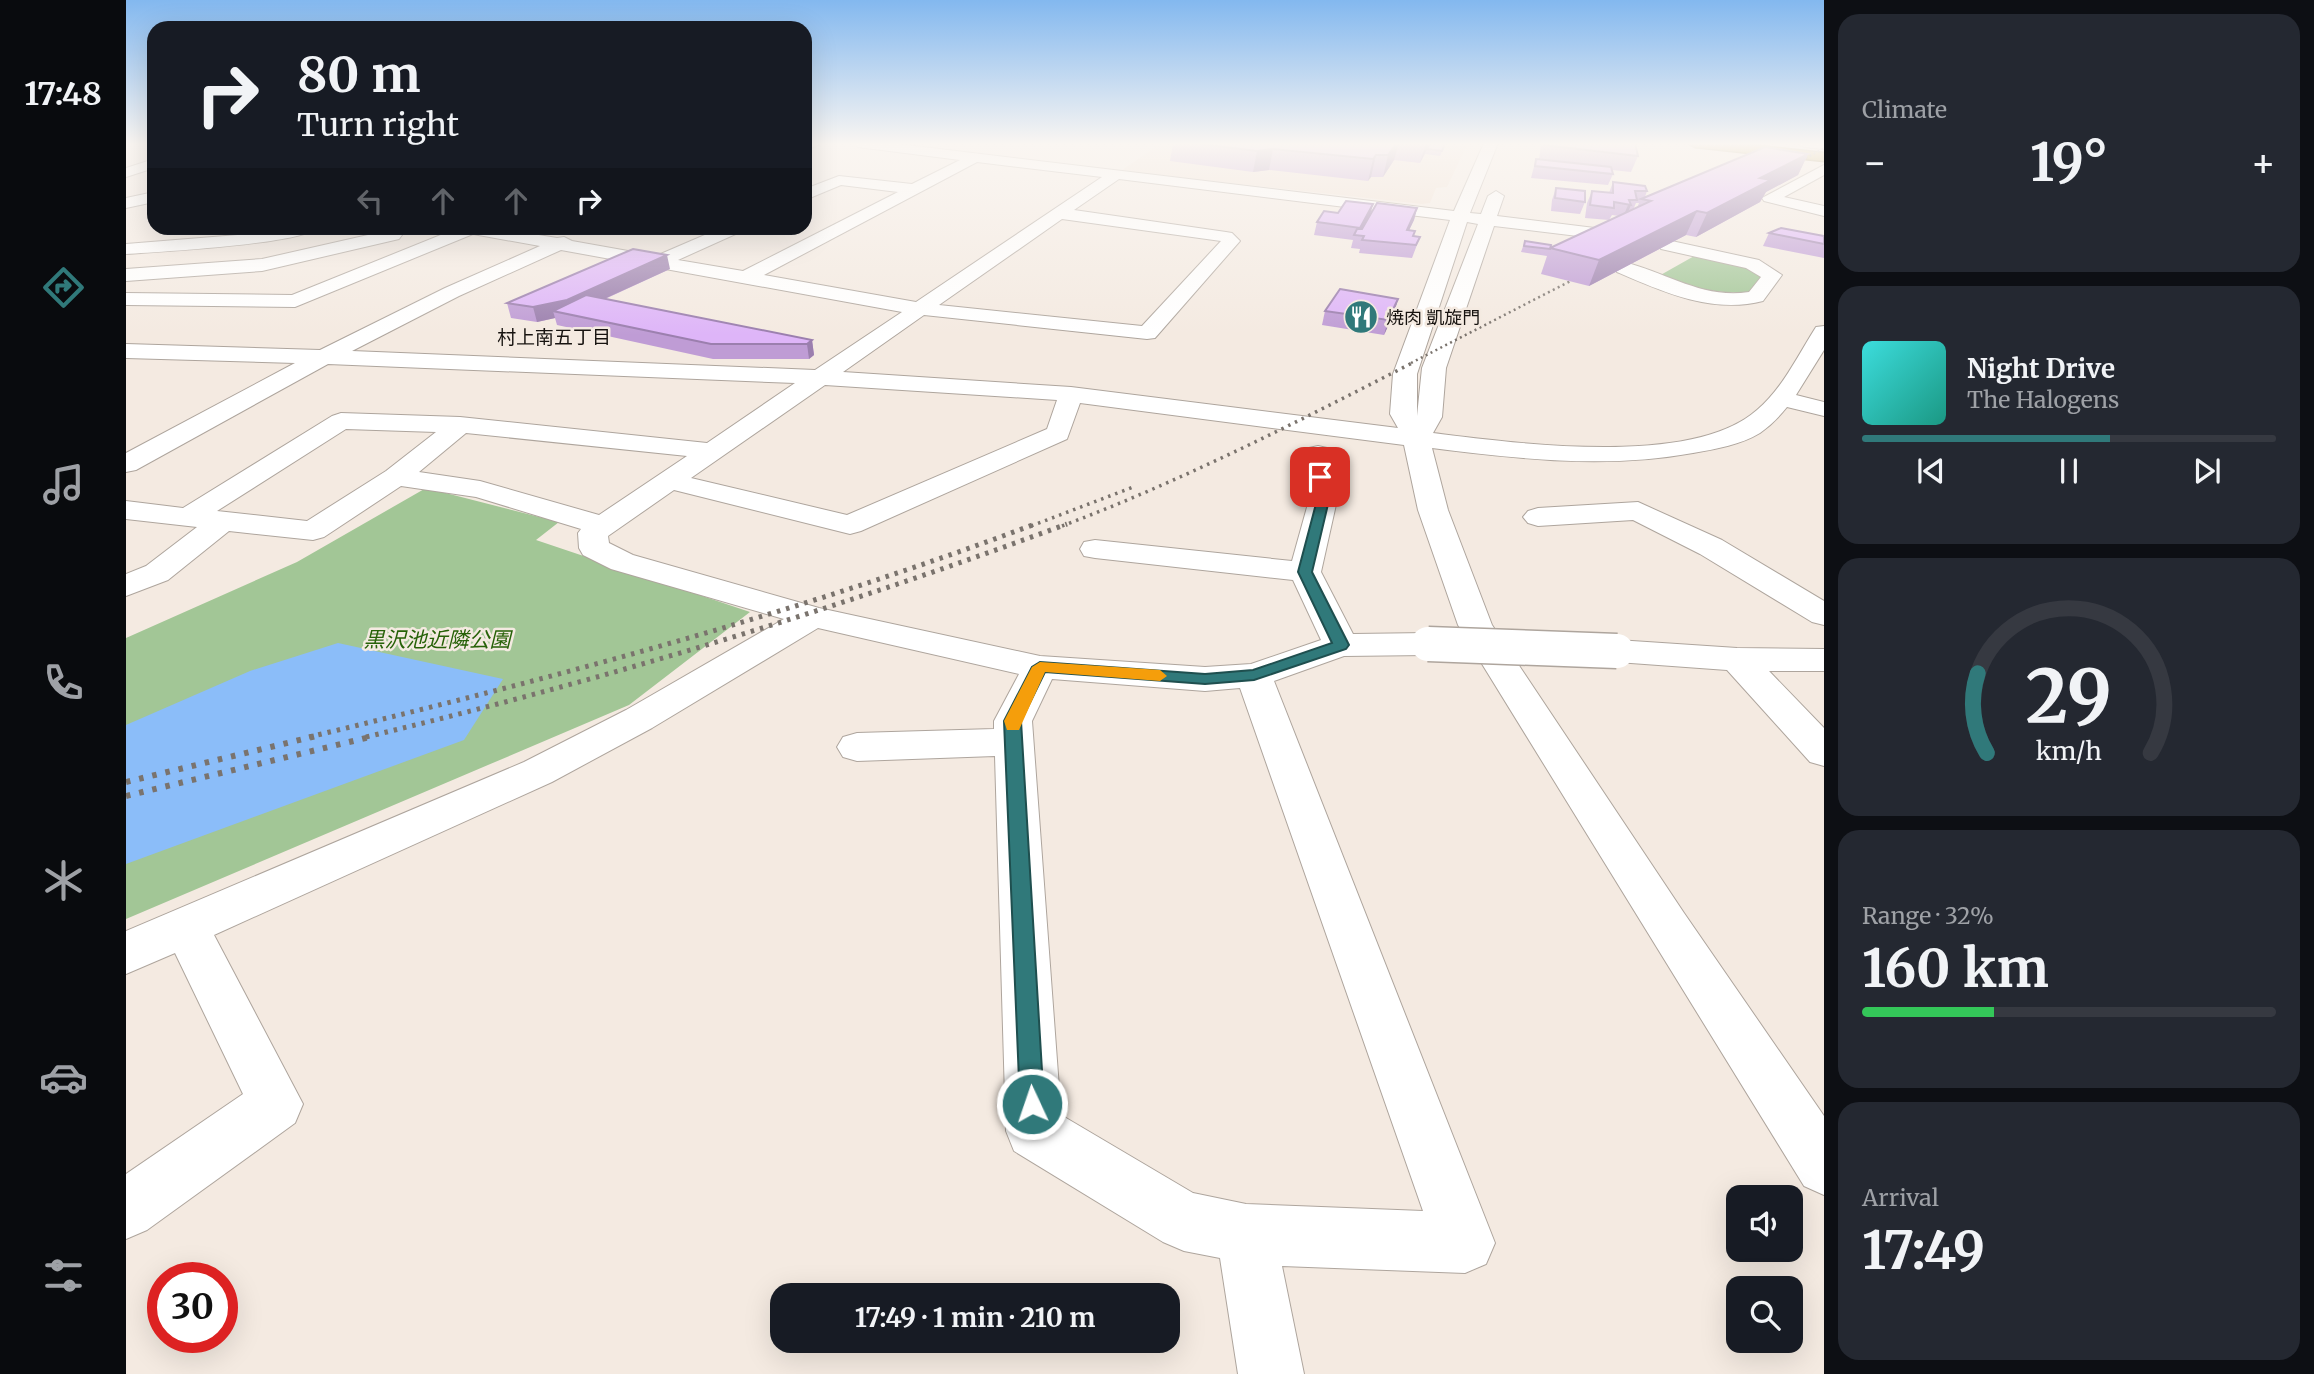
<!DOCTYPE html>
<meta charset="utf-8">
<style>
:root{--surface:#171b24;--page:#242831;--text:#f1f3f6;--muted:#9ea1a6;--line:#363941;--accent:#30797a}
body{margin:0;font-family:Merriweather,"Noto Sans JP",serif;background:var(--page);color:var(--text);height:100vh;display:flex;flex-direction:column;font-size:26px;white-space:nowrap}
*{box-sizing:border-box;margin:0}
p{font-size:23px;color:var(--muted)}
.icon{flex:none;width:38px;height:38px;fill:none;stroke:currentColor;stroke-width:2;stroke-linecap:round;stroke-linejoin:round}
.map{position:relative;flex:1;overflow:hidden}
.sheet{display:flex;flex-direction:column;gap:14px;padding:14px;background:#0d0f14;width:490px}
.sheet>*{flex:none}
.guide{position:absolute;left:21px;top:21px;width:665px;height:214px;border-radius:21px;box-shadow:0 7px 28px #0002;background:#171b24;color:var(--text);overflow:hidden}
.buttons{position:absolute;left:1600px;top:1185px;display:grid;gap:14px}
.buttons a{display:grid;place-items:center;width:77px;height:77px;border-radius:14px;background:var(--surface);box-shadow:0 7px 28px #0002;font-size:35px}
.speed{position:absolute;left:21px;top:1262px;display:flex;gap:14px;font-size:35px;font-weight:700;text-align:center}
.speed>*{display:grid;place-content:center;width:91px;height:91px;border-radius:50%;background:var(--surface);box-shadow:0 7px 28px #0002;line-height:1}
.speed .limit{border:10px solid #d22;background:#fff;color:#111}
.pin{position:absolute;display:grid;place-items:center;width:60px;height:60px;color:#fff;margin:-30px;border-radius:14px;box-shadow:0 4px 10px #0006}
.me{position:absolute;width:77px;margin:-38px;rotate:357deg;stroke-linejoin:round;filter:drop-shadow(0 0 5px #0008)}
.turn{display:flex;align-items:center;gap:24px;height:147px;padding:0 35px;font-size:32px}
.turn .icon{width:91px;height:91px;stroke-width:2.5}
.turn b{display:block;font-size:49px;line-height:60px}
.lanes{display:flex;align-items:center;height:66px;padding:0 35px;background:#0003;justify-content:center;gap:35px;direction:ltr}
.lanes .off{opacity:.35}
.big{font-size:52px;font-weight:700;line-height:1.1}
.sheet .card{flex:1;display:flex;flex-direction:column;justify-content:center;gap:10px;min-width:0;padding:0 24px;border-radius:21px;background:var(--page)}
.sheet .dial{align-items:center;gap:0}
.dial svg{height:182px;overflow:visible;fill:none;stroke:var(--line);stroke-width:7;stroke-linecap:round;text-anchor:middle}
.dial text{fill:var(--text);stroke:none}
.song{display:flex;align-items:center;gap:21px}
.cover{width:84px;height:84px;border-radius:10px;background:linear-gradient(135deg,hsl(180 70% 55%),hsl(170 70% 35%))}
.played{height:7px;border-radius:4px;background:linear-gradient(90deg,var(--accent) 60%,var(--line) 60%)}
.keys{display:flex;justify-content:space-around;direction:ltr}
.heat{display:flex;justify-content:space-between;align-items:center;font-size:38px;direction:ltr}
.charge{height:10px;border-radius:5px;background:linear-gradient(90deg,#34c759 32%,var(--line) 0)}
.trip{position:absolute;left:644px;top:1283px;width:410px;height:70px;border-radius:21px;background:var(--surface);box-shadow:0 7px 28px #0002;font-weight:700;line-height:70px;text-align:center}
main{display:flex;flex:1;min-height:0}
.tab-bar{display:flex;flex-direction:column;width:126px;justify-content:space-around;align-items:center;background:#090b0e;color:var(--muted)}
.tab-bar .icon{width:49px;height:49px}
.tab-bar .current{color:var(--accent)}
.tab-bar b{font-size:32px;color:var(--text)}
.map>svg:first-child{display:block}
</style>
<main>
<nav class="tab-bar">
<b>17:48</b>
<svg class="icon current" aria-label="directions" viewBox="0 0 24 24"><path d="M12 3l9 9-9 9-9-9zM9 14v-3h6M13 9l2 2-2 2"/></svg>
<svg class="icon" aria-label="music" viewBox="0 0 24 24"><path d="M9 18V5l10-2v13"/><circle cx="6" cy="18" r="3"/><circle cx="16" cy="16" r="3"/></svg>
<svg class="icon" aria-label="phone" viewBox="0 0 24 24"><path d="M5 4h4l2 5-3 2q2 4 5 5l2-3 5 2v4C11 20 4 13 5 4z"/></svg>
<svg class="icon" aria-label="climate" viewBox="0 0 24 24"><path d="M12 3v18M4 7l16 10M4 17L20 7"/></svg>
<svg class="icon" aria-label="car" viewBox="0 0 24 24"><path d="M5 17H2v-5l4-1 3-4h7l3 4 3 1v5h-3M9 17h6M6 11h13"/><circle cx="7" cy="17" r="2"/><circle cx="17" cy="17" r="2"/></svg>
<svg class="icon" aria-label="filters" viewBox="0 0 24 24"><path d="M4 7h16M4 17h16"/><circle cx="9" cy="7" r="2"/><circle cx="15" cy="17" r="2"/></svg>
</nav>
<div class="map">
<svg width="1698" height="1374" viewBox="0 0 1698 1374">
<rect width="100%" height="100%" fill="#f4eae1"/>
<polygon fill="#f0dfd1" points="1035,143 1342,143 1321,187 1310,188 1304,203 1296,204 995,171"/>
<g fill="#a2c696">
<path d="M1570 255 1637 271 1631 291C1596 297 1565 286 1531 277Z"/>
<polygon points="300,488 433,522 410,540 624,612 503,705 0,919 0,638 171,562"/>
</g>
<polygon fill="#8bbdf9" points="212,643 377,679 338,740 0,864 0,725 124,671"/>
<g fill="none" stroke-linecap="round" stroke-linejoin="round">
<g stroke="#aea59d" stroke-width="2">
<g id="minor">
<polygon points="679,143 696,143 679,151"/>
<path d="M725 143H764L1328 211 1358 143H1372L1344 213 1355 214 1362 196 1370 191 1378 196 1371 216 1493 231 1502 236 1493 241 1368 226 1320 368 1316 417 1307 433C1389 443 1566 468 1631 410 1657 388 1672 355 1690 327L1698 326V350L1670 395 1698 402V416L1661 407C1653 417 1644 426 1634 433 1614 445 1590 449 1567 453 1480 469 1393 459 1306 448L1322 510 1366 625 1558 913 1698 1116V1195L1678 1186 1332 625 1292 510 1278 445 954 403 941 439 735 531 724 534 548 490 482 536 483 543 507 555 693 608 914 656 1079 667 1125 664 1195 640 1167 580 969 558 958 556 954 549 958 542 969 540 1166 561 1183 500 1179 454 1183 448 1192 446 1201 448 1205 454 1211 500 1195 572 1227 634 1302 633 1314 636 1319 644 1314 652 1302 655 1218 656 1148 681 1369 1243 1360 1264 1339 1273 1156 1266 1178 1374H1112L1094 1258 1058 1251 1037 1242 888 1151 880 1131 869 756 731 761 717 757 711 747 717 737 731 733 868 729V721L893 674 692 628 526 728 426 782 88 935 177 1104 169 1123 21 1230 0 1239V1174L117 1094 49 953 0 974V931L398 762 500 710 658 619 485 569 457 555 453 548 452 533 455 529 350 497 275 486 198 537 187 540 103 531 42 580 0 596V574L20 566 71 527 0 519V501L57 508 206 416 215 413 334 417 581 443 669 383 202 364 10 470 0 472V453L169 363 0 358V344L194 350 319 288 414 246 347 234 169 307 0 305V293L166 295 332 228H369L431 238 438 237 446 241 530 256 595 228H616L614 232 552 260 617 271 772 192 715 185 679 200V189L713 176 786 184 834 160 732 147ZM851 162 976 177 790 302 638 275ZM993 179 1324 220 1267 374 1264 414 1272 428 945 387 717 372 798 315 1021 339 1029 338 1114 241 1106 233 1100 232 948 210ZM936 219 1095 241 1016 326 813 305ZM1341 222 1352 224 1296 368 1291 416V374ZM435 250 776 312 689 370 226 351 333 296ZM699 385 931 400 921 429 721 515 565 478ZM220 429 310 432 260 471 181 521 91 511ZM340 433 561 456 473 515 354 481 293 472ZM926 679 1079 691 1114 688 1297 1211 1120 1204 1067 1193 935 1115 906 721Z"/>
<polygon points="1671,143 1698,143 1698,149 1678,147"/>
<polygon points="28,159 28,168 0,177 0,168"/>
<polygon points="1698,165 1698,175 1658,197 1698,206 1698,216 1638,201 1636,198"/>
<polygon points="28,192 28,202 0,208 0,198"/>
<path d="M157 228H191C176 244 30 252 0 254V244L124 234Z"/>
<polygon points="221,228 255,228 273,231 276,235 273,239 136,271 0,281 0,269 136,259 242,235 224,232"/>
<path d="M1541 240 1633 260 1656 275 1637 301C1586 314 1537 292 1491 272L1489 268 1498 262C1542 273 1576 299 1623 292L1635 277 1620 268 1535 249 1532 245Z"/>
<polygon points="1512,502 1596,540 1698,601 1698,625 1686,622 1574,554 1507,520 1412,526 1402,523 1397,517 1402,511 1412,508"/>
<polygon points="1491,640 1611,648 1698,649 1698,671 1643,671 1698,728 1698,766 1684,762 1601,670 1491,662 1479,659 1473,651 1479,643"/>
</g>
</g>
<g stroke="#7e6920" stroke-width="3">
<polygon id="highway" points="1562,143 1607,143 1698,153 1698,161 1569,147"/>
</g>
<use href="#minor" fill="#fff" fill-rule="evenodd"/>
<use href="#highway" fill="#b59728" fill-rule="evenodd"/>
<polyline stroke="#7a736d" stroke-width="2" stroke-dasharray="2 2.5" stroke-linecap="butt" points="1664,167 1698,148"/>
<polyline stroke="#7a736d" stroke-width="2.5" stroke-dasharray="2 3.5" stroke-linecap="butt" points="1285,363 1462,272"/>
<g stroke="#7a736d" stroke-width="3.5" stroke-dasharray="2.5 5" stroke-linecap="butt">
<polyline points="905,526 1010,486"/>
<path d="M936 526C1058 480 1173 421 1288 362"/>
</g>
<g stroke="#7a736d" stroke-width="5" stroke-dasharray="3.5 6" stroke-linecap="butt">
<path d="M183 737C428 678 673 613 909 524"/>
<path d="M240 737C478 680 712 609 941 524"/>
</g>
<g stroke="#7a736d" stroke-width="6" stroke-dasharray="4.5 9" stroke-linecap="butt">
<polyline points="0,782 190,736"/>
<polyline points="0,796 248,736"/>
</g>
<g stroke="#aea59d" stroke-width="37" stroke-linecap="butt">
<polyline id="minor-bridge" points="1302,644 1491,651"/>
</g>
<use href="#minor-bridge" stroke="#fff" stroke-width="34"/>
</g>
<g fill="#bf9cd5" fill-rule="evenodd">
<polygon points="1047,143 1320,143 1314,156 1299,154 1294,163 1268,160 1257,177 1245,177 1242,181 1143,170 1127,172 1044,161"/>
<polygon points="1415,143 1509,143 1512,156 1505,172 1486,170 1487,174 1482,185 1405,178 1410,159 1413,160"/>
<path d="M1682 154 1672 175 1640 192 1634 202 1570 237 1560 235 1463 286 1415 274 1421 256 1395 252 1399 241 1425 248 1493 216 1486 215 1483 220 1459 218 1461 203 1466 191 1483 193 1487 182 1521 191 1519 197ZM1510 203H1513L1511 208 1507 210Z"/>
<polygon points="1430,188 1459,202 1454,214 1425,211 1426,200"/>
<polygon points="1291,208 1288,220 1283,230 1288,236 1294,237 1286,258 1233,253 1234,249 1225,248 1227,240 1188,235 1191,222 1244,216"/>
<polygon points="1643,233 1698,236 1698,258 1637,246"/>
<polygon points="544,269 479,299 686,340 688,355 683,359 587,359 431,325 429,318 411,322 385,318 381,303"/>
<polygon points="1272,299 1268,313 1258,335 1196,325 1199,311"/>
</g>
<g fill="#9b7fae">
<polygon points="1271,143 1273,143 1268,160 1257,177 1262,155"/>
<polygon points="1300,143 1306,143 1301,149 1294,163"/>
<polygon points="1147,149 1143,170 1127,172 1131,151"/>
<polygon points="1682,154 1672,175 1640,192 1634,202 1570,237 1581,213 1634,178"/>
<polygon points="1250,155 1245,177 1242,181 1247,159"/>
<polygon points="1247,204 1244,216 1232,235 1234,228"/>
<polygon points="1502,205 1505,205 1500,217 1497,217"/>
<polygon points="1291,208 1288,220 1277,243 1281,230"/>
<polygon points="1571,211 1560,235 1463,286 1473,260"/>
<polygon points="541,255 544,269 445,314 427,311 429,318 411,322 407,307"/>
<polygon points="1272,299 1268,313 1258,335 1262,320"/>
<polygon points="686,340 688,355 683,359 681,344"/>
</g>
<g fill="#deb5f8" stroke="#9b7fae" stroke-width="2">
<polygon points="1067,143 1271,143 1262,155 1250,155 1247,159 1147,149 1131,151"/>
<polygon points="1304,143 1319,143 1316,151 1301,149"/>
<polygon points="1418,143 1509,143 1512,156 1418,145"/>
<polygon points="1639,147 1682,154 1634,178 1645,180 1581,213 1571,211 1473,260 1424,248 1525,201 1515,199"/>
<polygon points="1410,159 1485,167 1487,174 1409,166"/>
<polygon points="1487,182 1519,186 1521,191 1509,191 1511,200 1503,200 1505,205 1488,202 1488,208 1464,205 1466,191 1487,193"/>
<polygon points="1430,188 1459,191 1459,202 1429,198"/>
<polygon points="1220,201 1247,204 1234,228 1191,222 1198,211 1212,213"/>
<polygon points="1251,203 1291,208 1281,230 1289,231 1287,236 1294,237 1290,245 1236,240 1238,236 1228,235 1231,229 1236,229"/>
<polygon points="1655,228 1698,236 1698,244 1643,233"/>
<polygon points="1399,241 1425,245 1424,249 1398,246"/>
<polygon points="507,249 541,255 441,300 407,307 381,303"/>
<polygon points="1214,289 1272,299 1262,320 1199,311"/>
<polygon points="460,295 686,340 681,344 585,344 427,311"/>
</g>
<linearGradient id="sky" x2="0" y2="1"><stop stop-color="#83b8ef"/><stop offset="0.43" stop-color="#faf6f2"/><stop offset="1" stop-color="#faf6f2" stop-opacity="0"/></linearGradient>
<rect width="1698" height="335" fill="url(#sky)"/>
<polygon fill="#30797a" stroke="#1f4f4f" stroke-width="2" points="1194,474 1200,477 1203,500 1186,572 1223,645 1220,649 1128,680 1079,684 919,672 895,721 918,1104 915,1112 906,1115 898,1112 894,1104 878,721 906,667 914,662 1079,674 1127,670 1206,643 1172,572 1191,500 1188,477"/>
<polygon fill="#f59e0b" points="914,662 1034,670 1041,676 1034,681 919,672 893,730 881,730 878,721 906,667"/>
<defs>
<g id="restaurant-disc" transform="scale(1.75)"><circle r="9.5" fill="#30797a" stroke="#f4eae1"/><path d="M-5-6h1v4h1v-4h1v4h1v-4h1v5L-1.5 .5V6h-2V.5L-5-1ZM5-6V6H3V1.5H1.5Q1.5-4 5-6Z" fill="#fff"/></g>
</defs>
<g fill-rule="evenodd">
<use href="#restaurant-disc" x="1235" y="317"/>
</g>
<g text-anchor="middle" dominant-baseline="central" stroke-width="5" stroke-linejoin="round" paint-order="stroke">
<g font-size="18" fill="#171310" stroke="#f4eae1" text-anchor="start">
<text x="1260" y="317">焼肉 凱旋門</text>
</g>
<g font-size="19" fill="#171310" stroke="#f4eae1">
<text x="428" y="337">村上南五丁目</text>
</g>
<g font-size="21" font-style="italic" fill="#276208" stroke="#f4eae1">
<text x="311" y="639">黒沢池近隣公園</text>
</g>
</g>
</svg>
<div class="buttons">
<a><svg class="icon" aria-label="sound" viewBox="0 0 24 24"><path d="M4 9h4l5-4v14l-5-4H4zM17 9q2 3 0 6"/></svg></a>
<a><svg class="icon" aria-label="search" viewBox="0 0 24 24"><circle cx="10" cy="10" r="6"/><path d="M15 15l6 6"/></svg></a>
</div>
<div class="speed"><div class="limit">30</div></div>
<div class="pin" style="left:1194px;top:477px;background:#d93025"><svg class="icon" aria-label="arrive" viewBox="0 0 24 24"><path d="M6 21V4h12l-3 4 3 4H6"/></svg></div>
<svg class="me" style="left:906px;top:1104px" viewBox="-20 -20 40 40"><circle r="17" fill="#30797a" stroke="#fff" stroke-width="3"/><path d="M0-11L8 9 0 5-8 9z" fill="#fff"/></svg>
<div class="trip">17:49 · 1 min · 210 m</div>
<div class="guide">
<div class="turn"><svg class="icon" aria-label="right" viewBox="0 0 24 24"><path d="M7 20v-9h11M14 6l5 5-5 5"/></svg><div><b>80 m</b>Turn right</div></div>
<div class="lanes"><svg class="icon off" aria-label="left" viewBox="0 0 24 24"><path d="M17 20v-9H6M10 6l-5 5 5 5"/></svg><svg class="icon off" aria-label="ahead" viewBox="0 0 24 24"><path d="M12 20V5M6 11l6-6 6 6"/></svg><svg class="icon off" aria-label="ahead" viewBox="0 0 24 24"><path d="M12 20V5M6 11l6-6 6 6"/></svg><svg class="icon" aria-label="right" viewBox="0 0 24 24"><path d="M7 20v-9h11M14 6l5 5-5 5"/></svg></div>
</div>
</div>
<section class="sheet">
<div class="card"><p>Climate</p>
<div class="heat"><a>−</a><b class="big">19°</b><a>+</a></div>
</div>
<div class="card">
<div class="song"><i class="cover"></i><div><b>Night Drive</b><p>The Halogens</p></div></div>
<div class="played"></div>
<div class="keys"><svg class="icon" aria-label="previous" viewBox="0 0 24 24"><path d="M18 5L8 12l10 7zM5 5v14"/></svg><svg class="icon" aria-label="pause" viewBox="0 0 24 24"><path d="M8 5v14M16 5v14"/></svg><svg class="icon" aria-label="next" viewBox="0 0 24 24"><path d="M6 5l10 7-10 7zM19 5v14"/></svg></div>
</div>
<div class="card dial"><svg viewBox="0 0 100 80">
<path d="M14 69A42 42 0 1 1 86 69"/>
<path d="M14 69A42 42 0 0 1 10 34" stroke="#30797a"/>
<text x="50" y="56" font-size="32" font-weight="700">29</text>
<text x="50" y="72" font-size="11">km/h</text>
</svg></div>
<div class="card"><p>Range · 32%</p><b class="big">160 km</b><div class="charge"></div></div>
<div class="card"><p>Arrival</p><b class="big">17:49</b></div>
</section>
</main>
